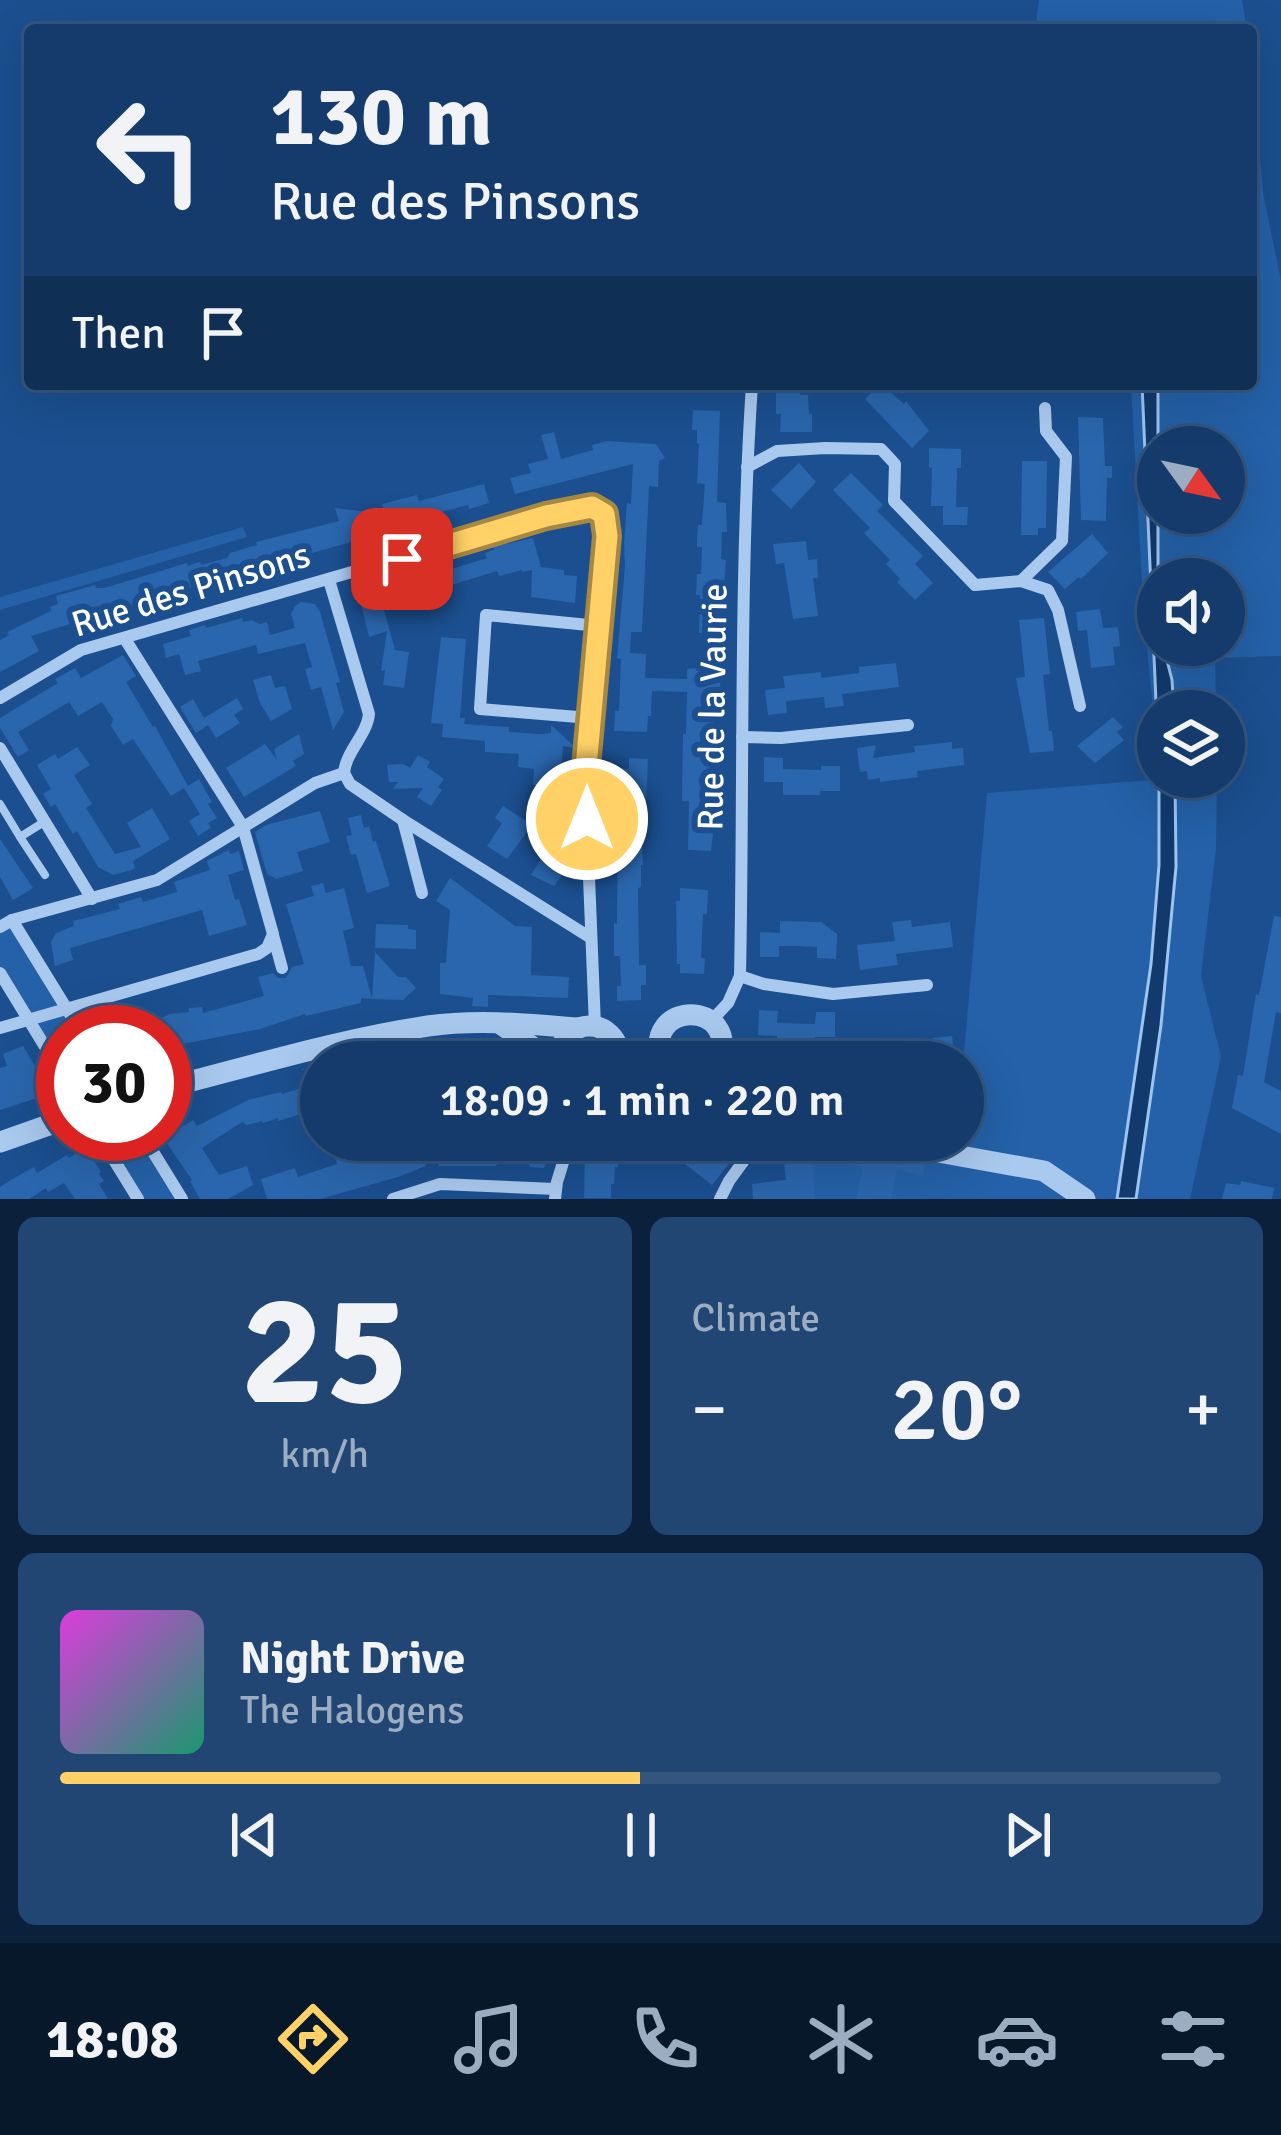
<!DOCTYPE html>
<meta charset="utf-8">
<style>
:root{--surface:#143b6b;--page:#214673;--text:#f1f3f6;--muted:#9dadc1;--line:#33557e;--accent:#ffd166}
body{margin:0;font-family:Signika,sans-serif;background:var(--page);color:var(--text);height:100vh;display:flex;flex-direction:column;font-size:45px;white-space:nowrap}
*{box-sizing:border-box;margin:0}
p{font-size:39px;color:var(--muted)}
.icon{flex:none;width:66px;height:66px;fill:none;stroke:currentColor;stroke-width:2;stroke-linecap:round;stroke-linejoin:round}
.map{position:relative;height:1199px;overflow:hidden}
.drawer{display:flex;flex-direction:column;gap:18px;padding:18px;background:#0b203b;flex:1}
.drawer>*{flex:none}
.banner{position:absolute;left:24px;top:24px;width:1233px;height:366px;border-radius:12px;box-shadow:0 12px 48px #0002,0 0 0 3px var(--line);background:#143b6b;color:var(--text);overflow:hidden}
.needle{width:78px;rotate:123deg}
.controls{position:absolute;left:1137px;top:426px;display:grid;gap:24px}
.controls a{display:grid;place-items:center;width:108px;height:108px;border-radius:50%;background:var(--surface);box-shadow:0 12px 48px #0002,0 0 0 3px var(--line);font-size:60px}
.speed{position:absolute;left:36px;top:1005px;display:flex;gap:24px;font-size:60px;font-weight:700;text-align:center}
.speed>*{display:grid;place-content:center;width:156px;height:156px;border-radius:50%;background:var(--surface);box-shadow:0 12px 48px #0002,0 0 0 3px var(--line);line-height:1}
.speed .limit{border:18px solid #d22;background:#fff;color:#111}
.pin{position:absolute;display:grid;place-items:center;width:102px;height:102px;color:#fff;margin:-51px;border-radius:24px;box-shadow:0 6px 18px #0006}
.me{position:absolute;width:132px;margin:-66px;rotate:0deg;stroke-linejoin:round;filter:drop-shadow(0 0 9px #0008)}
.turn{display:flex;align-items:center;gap:42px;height:252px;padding:0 48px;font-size:54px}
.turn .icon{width:156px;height:156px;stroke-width:2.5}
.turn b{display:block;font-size:84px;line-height:102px}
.then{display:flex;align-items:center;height:114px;padding:0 48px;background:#0003;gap:24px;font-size:45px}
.big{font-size:90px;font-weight:600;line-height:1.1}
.drawer .widget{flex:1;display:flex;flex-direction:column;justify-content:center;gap:18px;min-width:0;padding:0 42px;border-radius:18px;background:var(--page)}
.drawer .dial{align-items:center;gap:0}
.dial b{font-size:156px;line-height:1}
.song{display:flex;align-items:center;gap:36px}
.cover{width:144px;height:144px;border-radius:18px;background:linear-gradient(135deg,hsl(300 70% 55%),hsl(160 70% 35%))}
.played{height:12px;border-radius:6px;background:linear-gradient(90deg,var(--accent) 50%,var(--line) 50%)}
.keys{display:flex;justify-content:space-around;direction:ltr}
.heat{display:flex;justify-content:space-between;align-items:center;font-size:66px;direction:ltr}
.drawer .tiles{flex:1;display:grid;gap:18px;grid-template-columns:1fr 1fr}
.widget:last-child{grid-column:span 2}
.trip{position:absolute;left:300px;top:1041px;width:684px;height:120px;border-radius:60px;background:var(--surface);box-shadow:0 12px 48px #0002,0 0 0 3px var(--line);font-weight:600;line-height:120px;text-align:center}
.tabs{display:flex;height:192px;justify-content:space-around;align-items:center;background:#08182b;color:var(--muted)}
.tabs .icon{width:84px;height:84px}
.tabs .selected{color:var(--accent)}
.tabs b{font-size:54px;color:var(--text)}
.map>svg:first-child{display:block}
</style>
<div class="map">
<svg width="1281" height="1199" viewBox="0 0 1281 1199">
<rect width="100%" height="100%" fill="#1b4f8f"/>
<g fill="#2461a8" fill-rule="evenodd">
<polygon points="1039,0 1242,0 1247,30 1035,30"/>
<path d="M1251 56 1263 193 1281 281V656L1215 658 1216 711H1158V758L1144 618 1131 384H1251ZM1158 447H1224V513H1158ZM1158 579H1224V645H1158Z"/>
<polygon points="243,527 247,537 0,610 0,597"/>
<polygon points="1158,767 1158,777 1217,777 1216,848 1201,976 1221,1057 1190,1199 801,1199 795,1140 872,1140 968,1157 963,1064 987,793 1151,780"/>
<polygon points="12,920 81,1032 63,1032 63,1076 0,973 0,927"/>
<polygon points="98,1134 142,1134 182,1199 138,1199"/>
</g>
<g fill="#123a6d" stroke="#9cc4f0" stroke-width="3">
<polygon points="1142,384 1158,384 1158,645 1163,645 1172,680 1174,711 1158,711 1158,747"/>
<polygon points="1159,777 1175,777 1176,867 1161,1025 1136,1199 1117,1199 1151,964 1159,865"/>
</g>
<g fill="#2a66ad">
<polygon points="881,384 904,404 906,401 929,431 912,448 865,399"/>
<polygon points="776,387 801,388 800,395 808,395 809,414 812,414 812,432 780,432 781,414 776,414"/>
<polygon points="693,410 720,411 717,502 726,503 727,532 722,532 721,559 726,560 721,633 699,633 700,595 696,595 697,574 701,574 702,547 697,547 697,538 698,525 702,525 705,484 697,483 699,444 697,443 697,430 692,430"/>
<polygon points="1078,417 1103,418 1105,466 1112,466 1112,478 1107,478 1106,521 1081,520"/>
<polygon points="554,432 561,459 593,450 592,445 607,441 656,444 665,458 659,461 658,487 649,486 642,632 631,632 630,653 646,654 645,678 687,679 687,669 698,668 699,656 721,657 720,691 715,691 712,787 707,786 706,817 715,817 711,851 688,850 689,801 682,801 683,734 686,734 687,692 652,691 651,716 648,716 647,732 614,731 615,711 619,711 621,659 617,658 625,566 624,543 627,503 631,504 633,464 515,494 510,478 531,473 528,464 548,459 541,435"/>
<polygon points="929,448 961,449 961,468 957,468 956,507 968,507 967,525 943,525 943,506 931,506 932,468 929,467"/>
<polygon points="1022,461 1047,461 1046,528 1038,528 1038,535 1021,535"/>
<polygon points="799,463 816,482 791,509 771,490"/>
<polygon points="851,473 883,505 877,511 923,556 915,564 933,583 915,600 897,582 900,579 886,564 890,560 864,533 870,528 833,490"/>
<polygon points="484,484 489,503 469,509 468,505 453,509 425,516 426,521 377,533 353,533 355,541 250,570 239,575 241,579 214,587 212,582 183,590 186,602 158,610 142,615 139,604 100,615 102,621 74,629 73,623 31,636 39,651 0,672 0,640 9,635 7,632 51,611 50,607 58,604 56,596 95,585 96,588 104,588 187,563 188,566 200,562 201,565 227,558 230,553 257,545 256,542 339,521 335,508 385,514 382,504 417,495 419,501"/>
<polygon points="1092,534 1108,553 1081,579 1079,577 1065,589 1048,572"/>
<polygon points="533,538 541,567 564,570 564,575 577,576 575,603 531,597 532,570 522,572 522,570 499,576 497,571 383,606 395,650 409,652 404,688 383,685 385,670 381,671 387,631 369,637 357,588 447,564 448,570 487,558 485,553 494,550 493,547"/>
<polygon points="806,541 808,560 817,559 818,578 813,578 818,616 793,619 784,563 776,564 773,544"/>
<polygon points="301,602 315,604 320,612 340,682 336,683 344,712 333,730 321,687 311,690 305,669 312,667 305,643 258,654 256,645 198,661 201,671 185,675 179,654 166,658 163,644 191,636 189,630 205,625 206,628 242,618 243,622 252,620 260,624 267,622 270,635 295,628 291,614 295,606"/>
<polygon points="1100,609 1103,628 1118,627 1120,646 1113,647 1115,665 1091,668 1087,630 1078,631 1076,612"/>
<polygon points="1044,618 1050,674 1043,675 1049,731 1052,731 1054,751 1030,753 1016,678 1025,677 1019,620"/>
<polygon points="441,637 466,639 460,718 465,718 464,724 509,727 509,732 539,734 551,733 551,725 576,748 563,746 558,807 537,805 538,785 533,785 534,769 518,767 519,754 485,752 485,741 442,737 443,724 431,723"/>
<polygon points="123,655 136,676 126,682 153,727 155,726 188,786 199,779 212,802 208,804 217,818 208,823 211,828 198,836 189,821 200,814 184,788 171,796 133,739 123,745 111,726 113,719 102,702 78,716 69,702 18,732 29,750 18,757 0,728 0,718 58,683 55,679 75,668 81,678"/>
<polygon points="896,663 899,687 842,694 844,706 825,708 824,697 786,701 787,713 768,715 765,690 785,688 783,676 821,672 821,678 859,673 859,667"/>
<polygon points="271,675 275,688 285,686 292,709 271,721 260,703 253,680"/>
<polygon points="237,698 243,709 234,715 240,723 216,738 208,725 196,733 180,707 193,699 204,718"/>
<polygon points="1113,717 1123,727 1117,732 1124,740 1095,763 1077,746"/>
<polygon points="299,734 304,754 293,761 296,766 244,797 226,768 265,744 277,760 274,749"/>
<polygon points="952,742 952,749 963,748 964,765 917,771 918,777 880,782 880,778 868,780 867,771 860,772 857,748 876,745 873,758 915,752 914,746"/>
<polygon points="77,747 90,765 74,775 92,804 86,808 115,854 141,847 127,823 152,808 170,839 133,861 135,869 113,875 98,867 77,831 73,834 55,804 51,807 43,794 51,789 37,765 55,754 58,759"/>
<polygon points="418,755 430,762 427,767 444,779 438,787 442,790 431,806 417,797 423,788 393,789 398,782 389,782 387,765 403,764 410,768"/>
<polygon points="764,757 783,758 783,769 821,770 821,766 840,766 840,791 820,791 820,795 783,795 783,782 764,782"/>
<polygon points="629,758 648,759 646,810 640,810 643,865 641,865 641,887 638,888 639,965 646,965 646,985 641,985 641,1000 617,1001 617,986 621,986 620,956 614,956 614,923 617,924 617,915 618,826 612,827 613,809 620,809 621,785 612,785 612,768 629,769"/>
<polygon points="503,806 532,825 507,859 487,846 502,823 495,818"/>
<polygon points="320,811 330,842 297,852 303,871 276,879 267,874 255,832 266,825"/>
<polygon points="361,815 364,828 369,826 373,842 376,841 390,886 367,893 356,854 351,855 346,836 352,835 348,818"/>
<polygon points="0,839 33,888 13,900 0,877"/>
<polygon points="229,850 230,854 239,851 244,870 228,875 235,900 239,899 247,925 209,936 202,910 70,948 73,960 55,966 51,942 56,933 74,926 73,921 120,909 118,904 141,897 143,902 177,892 174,882 210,870 207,861"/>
<polygon points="544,854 566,869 554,886 531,875"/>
<polygon points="450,878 515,926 532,927 531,975 569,977 568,998 488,995 488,1007 472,1006 473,998 440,994 440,963 446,963 450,910 436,901"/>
<polygon points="323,883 326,893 344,888 354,928 343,931 351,966 363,966 372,999 361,998 361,1003 306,1016 305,1014 260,1029 177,1045 173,1032 91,1032 90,1028 120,1008 136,1029 170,1014 189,1012 189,1008 202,1007 203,1013 264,996 258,977 273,973 278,978 286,978 292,967 304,964 286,904 314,896 311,886"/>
<polygon points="680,888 708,890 707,914 703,914 701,958 705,959 704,974 680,973 680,964 677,964 676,901 680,901"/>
<polygon points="1274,916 1281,917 1281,1013 1276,1012 1264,1082 1281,1091 1281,1134 1232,1108 1238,1075 1243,1076 1256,994 1259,995"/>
<polygon points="911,920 912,927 950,922 953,947 896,954 898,965 860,970 857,945 895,941 892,922"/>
<polygon points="780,921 821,922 837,934 836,959 817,958 817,947 798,946 779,946 779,957 760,957 760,932 780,933"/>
<polygon points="376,924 408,925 408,929 416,930 416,949 375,948"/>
<polygon points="375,952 398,977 406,977 416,988 403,1000 372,999"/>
<polygon points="759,1010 778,1011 777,1023 815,1024 816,1012 835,1012 835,1037 815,1037 815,1048 777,1048 777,1036 758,1035"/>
<polygon points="952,1036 955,1061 904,1062 904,1054 934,1050 933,1038"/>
<polygon points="887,1044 888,1062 850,1062 848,1048"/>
<polygon points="23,1046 46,1084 42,1086 46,1095 0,1110 0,1068 7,1066 3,1054"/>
<polygon points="314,1084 315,1090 321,1088 321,1108 278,1121 278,1118 263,1123 262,1121 247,1125 242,1122 202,1148 219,1175 247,1166 253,1185 228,1199 200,1199 190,1181 192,1180 166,1142 165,1127 175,1120 180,1128 193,1120 197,1126 248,1100 281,1092 282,1094"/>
<polygon points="454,1140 559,1140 552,1162 546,1160 544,1168 530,1167 527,1161 502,1161 495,1166 439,1166 440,1144 450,1144"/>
<polygon points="596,1140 619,1140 618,1167 615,1167 614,1184 611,1184 611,1198 584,1198 585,1155 596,1155"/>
<polygon points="675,1140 710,1140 731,1161 712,1185 667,1150"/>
<polygon points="795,1140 811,1142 815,1199 753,1199 752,1184 786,1180 784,1162 797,1161"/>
<polygon points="403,1141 406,1150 419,1146 426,1166 398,1177 320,1199 267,1199 261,1179 295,1168 298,1177 337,1164 334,1154 346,1150 349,1158"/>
<polygon points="86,1148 101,1172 99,1174 104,1181 99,1184 108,1199 75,1199 64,1183 48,1192 46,1188 29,1199 0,1199 0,1187 11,1180 34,1167 37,1173 67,1155 69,1158"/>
<polygon points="851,1149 869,1155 925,1165 923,1176 897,1170 891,1199 856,1199 863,1167 849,1164"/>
<polygon points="1241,1181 1274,1188 1272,1199 1222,1199 1226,1183 1240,1185"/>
</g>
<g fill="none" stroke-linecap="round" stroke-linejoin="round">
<g stroke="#a9c9ee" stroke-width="8">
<polyline points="0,804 20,837"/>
<polyline points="44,822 20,837 45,875"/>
</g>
<g stroke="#a9c9ee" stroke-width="12">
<polyline points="747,467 777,451 825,448 881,449 895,464 894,501 975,585 1021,581 1048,590 1058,610 1080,706"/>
<path d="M329 580 369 714C367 735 346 751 344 773"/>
<polyline points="1021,581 1062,541 1066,457 1046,431 1045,408"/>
<polyline points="0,698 81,650 546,516 592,507 604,514 607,535 585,778 595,1026"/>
<polyline points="590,718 480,709 486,615 599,626"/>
<polyline points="742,737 781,738 908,725"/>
<polyline points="0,748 92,899"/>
<polyline points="403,820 422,893"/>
<polyline points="12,920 81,1032"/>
<polyline points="0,927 12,920 157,880 315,783 344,773 350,784 403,820 591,938"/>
<polyline points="273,935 282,968"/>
<polyline points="0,973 63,1076"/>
<polyline points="740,976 764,984 833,994 927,985"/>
<path d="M711 1021 728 1003 740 976C744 778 739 581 752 384"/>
<polyline points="0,1028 258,954 267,948 273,934 243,827 125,639"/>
<polyline points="98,1134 138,1199"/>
<polyline points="142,1134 182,1199"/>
<polyline points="393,1199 440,1184 556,1189"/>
<polyline points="555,1199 557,1182 570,1140"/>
<polyline points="720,1199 729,1181 759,1140"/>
</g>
<g stroke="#a9c9ee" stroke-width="21">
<polyline points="502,1025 554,1062"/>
<path d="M559 1062C559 1014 620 1014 620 1062"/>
<path d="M662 1062C641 999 741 999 719 1062"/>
<path d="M165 1088C252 1066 340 1039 428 1026 478 1019 528 1024 577 1028"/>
<polyline points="872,1140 1044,1171 1085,1199"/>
<polyline points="0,1142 63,1120"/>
</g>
</g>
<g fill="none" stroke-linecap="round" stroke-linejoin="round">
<g stroke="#a68842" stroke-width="30">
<polyline id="route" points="402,559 546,516 592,507 604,514 607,536 585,778 587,819"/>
</g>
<use href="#route" stroke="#ffd166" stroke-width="21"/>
</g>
<g text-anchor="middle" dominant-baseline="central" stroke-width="12" stroke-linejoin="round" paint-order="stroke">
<g font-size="36" fill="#fff" stroke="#1b4f8f">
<text transform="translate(191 590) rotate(-17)">Rue des Pinsons</text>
<text transform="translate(713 707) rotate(-89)">Rue de la Vaurie</text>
</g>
</g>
</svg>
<div class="controls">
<a><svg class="needle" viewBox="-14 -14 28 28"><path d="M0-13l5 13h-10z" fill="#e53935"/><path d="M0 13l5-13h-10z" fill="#9dadc1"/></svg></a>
<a><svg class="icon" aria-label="sound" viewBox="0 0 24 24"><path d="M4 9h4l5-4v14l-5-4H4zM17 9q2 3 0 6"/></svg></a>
<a><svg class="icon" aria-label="layers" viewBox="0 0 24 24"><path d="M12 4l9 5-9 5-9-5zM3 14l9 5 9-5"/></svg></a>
</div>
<div class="speed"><div class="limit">30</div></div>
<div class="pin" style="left:402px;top:559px;background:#d93025"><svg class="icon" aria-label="arrive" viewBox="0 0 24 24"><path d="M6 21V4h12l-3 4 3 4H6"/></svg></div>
<svg class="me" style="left:587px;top:819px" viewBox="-20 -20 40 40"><circle r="17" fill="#ffd166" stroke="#fff" stroke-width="3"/><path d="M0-11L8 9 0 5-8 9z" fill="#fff"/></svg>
<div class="trip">18:09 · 1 min · 220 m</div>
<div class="banner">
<div class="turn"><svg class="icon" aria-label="left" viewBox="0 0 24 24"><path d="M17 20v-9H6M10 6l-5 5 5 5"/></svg><div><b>130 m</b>Rue des Pinsons</div></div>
<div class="then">Then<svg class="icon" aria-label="arrive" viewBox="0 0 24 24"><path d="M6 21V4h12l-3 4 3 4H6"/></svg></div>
</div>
</div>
<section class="drawer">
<div class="tiles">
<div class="widget dial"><b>25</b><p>km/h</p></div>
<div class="widget"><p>Climate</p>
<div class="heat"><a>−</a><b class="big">20°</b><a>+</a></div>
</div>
<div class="widget">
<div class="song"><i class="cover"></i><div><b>Night Drive</b><p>The Halogens</p></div></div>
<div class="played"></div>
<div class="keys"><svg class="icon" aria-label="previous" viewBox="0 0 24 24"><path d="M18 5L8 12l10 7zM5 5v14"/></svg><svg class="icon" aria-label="pause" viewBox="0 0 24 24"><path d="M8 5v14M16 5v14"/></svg><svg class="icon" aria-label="next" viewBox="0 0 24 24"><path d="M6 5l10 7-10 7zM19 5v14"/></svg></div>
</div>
</div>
</section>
<nav class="tabs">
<b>18:08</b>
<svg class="icon selected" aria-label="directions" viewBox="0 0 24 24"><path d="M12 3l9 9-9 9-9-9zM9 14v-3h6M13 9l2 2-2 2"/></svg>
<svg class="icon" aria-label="music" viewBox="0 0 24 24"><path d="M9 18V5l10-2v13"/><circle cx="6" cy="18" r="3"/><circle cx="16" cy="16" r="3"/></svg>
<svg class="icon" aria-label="phone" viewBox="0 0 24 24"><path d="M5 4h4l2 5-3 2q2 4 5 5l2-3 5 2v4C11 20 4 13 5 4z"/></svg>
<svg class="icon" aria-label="climate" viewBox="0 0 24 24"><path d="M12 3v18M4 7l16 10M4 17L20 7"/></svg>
<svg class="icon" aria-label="car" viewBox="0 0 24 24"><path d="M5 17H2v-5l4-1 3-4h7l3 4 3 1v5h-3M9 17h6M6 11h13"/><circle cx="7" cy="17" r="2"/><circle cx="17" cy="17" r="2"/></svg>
<svg class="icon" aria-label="filters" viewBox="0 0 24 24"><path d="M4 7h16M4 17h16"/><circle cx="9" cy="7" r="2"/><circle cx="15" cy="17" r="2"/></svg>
</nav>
